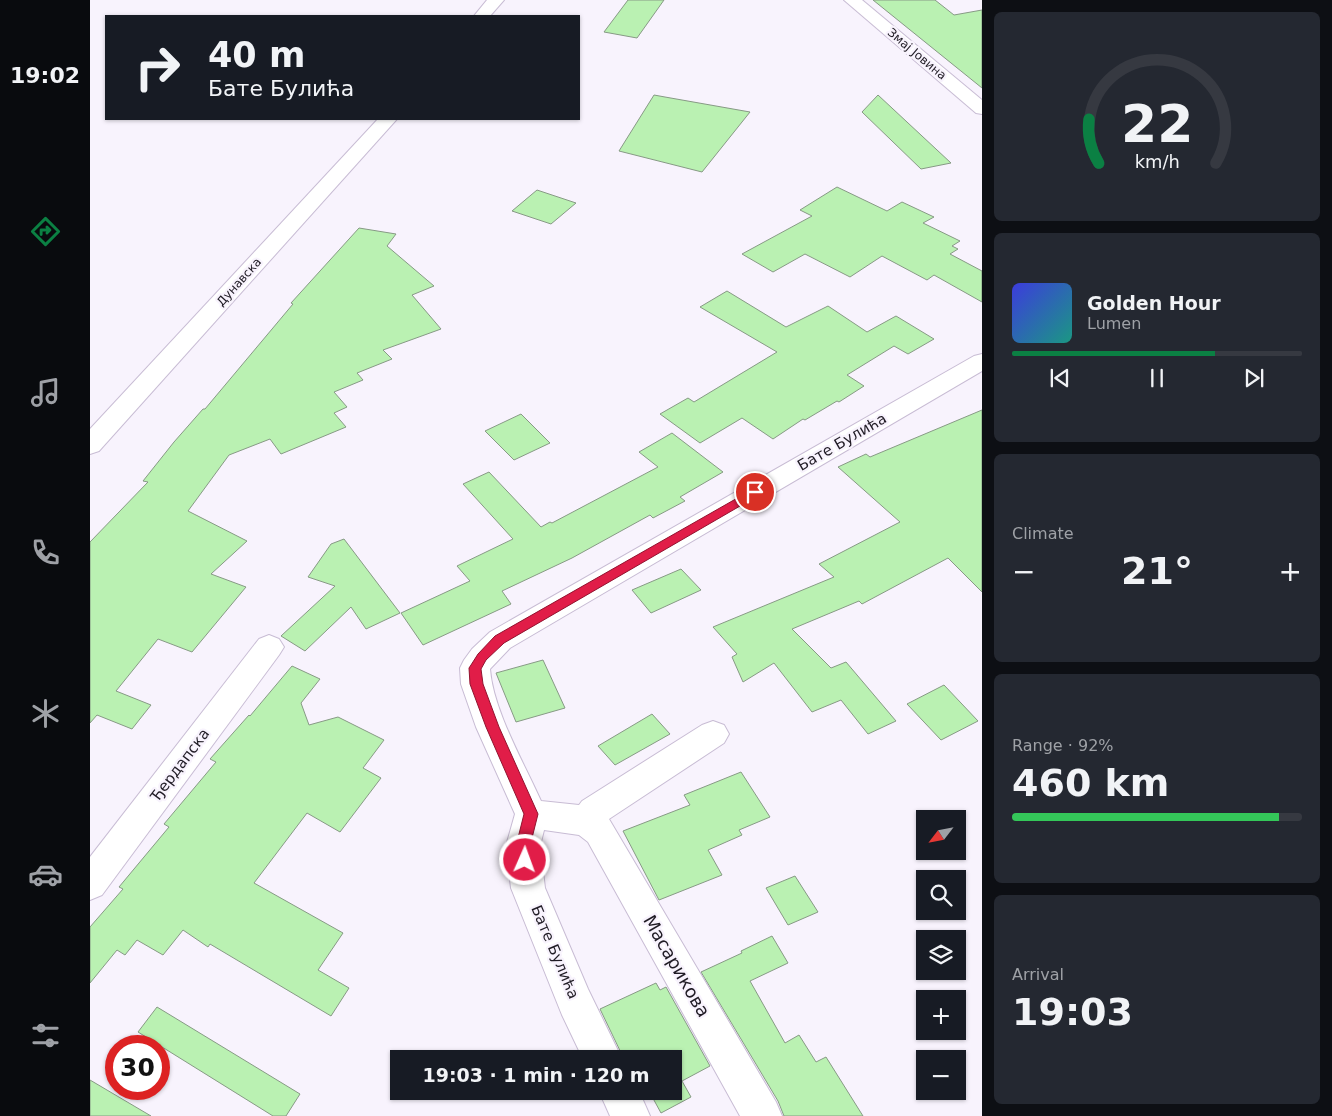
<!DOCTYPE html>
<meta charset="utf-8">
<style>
:root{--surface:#171b24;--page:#242831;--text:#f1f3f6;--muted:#9ea1a6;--line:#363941;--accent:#0b8043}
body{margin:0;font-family:"DejaVu Sans",sans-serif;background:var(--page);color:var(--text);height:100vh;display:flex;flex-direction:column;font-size:19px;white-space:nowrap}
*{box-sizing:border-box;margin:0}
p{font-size:16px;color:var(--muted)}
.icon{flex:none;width:28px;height:28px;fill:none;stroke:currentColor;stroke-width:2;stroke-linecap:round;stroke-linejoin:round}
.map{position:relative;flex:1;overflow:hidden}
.drawer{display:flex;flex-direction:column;gap:12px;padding:12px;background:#0d0f14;width:350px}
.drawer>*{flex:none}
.guide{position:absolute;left:15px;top:15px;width:475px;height:105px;border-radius:0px;box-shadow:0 1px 4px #0004;background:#171b24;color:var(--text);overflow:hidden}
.needle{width:32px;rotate:238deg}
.fabs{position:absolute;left:826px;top:810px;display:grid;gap:10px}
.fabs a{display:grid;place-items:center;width:50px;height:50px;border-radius:0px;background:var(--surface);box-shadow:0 1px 4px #0004;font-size:25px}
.speed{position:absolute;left:15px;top:1035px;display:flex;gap:10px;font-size:25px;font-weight:700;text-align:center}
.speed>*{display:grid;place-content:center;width:65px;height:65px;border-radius:50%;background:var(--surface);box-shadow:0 1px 4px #0004;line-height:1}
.speed .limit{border:8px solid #d22;background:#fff;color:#111}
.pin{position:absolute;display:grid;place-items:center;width:42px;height:42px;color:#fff;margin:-21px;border:2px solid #fff;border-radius:50%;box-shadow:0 1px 5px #0007}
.me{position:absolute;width:55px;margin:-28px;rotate:2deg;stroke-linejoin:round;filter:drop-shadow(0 0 4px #0008)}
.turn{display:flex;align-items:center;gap:18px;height:105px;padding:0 20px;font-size:22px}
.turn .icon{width:65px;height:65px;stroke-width:2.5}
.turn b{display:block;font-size:35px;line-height:42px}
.big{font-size:38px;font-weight:600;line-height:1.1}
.drawer .tile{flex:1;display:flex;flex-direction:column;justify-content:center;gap:8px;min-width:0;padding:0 18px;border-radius:8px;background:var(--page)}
.drawer .dial{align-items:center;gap:0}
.dial svg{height:130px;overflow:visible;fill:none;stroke:var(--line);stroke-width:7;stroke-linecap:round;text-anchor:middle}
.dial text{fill:var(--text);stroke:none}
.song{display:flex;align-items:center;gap:15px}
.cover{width:60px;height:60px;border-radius:8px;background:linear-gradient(135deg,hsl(240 70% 55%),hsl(170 70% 35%))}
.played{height:5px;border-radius:2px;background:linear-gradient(90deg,var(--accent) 70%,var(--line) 70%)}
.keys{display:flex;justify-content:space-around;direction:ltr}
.heat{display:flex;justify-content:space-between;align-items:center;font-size:28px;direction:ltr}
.charge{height:8px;border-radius:4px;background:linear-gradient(90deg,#34c759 92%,var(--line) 0)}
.trip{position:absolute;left:300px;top:1050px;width:292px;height:50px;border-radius:0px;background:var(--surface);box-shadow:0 1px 4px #0004;font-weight:600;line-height:50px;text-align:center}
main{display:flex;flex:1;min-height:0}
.tab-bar{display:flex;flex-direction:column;width:90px;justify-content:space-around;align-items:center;background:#090b0e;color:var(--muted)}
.tab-bar .icon{width:35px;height:35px}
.tab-bar .active{color:var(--accent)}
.tab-bar b{font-size:22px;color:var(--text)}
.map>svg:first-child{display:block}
</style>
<main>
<nav class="tab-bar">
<b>19:02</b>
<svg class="icon active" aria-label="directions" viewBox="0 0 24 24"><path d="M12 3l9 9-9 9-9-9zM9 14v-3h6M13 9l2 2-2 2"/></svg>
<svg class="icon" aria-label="music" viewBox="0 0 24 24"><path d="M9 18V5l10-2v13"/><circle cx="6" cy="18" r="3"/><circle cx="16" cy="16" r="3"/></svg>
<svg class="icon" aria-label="phone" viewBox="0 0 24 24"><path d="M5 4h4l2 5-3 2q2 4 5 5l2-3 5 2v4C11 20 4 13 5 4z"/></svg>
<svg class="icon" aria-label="climate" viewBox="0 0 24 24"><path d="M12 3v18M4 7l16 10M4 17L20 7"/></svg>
<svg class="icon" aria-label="car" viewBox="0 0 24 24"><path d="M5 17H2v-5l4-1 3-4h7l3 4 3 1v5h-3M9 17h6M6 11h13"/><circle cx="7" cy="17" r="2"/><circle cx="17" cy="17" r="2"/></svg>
<svg class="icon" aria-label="filters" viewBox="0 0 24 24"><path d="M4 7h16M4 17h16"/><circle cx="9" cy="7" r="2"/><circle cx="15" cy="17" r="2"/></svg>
</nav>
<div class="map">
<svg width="892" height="1116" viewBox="0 0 892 1116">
<rect width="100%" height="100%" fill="#f8f3fd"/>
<g fill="#baf1b2" stroke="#879a85">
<polygon points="538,0 574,0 547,38 514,32"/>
<polygon points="783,0 845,0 864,15 892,10 892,88"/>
<polygon points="564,95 575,97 660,112 612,172 529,151"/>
<polygon points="788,95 861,163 831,169 772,112"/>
<polygon points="747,187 797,211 812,202 844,217 833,223 870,241 862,246 868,249 860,254 892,271 892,302 844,275 837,280 792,256 760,277 715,254 683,272 652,254 722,216 710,210"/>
<polygon points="447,190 486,203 461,224 422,211"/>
<polygon points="269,228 306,234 297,246 344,286 322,295 351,329 293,350 302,359 267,373 273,380 244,392 257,407 244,413 256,427 191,454 180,439 139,455 98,511 157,541 121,574 156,587 102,652 68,639 26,691 61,705 42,729 7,715 0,723 0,542 58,482 53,481 84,442 113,409 115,409 203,304 201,303"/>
<polygon points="637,291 696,327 738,306 777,332 806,316 844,339 818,354 804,346 757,375 774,386 749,402 747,401 715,420 713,419 683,439 652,418 610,443 570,414 598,398 604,402 687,352 610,307"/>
<polygon points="892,410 892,592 858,558 772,604 769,601 702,629 741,668 756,662 806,721 778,734 751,700 722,712 684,663 653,682 642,657 647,654 623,627 744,577 729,564 810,522 748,467 776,454 780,457"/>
<polygon points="431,414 460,443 424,460 395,431"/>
<polygon points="582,433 633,472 590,497 595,501 563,518 560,515 482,558 412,591 421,604 333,645 311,613 380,581 367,566 423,539 373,484 399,472 451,527 460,522 462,523 568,467 549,452"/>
<polygon points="254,539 310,613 276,629 261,607 215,651 191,636 245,586 218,577 241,544"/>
<polygon points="591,569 611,590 561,613 542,590"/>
<polygon points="453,660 475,708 426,722 406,673"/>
<polygon points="202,666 230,679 211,703 219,725 248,717 294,740 273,768 291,778 250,832 217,813 164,883 253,933 228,970 259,988 241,1016 120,944 118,947 93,930 73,955 47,940 35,955 27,950 0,983 0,927 33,889 29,887 79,827 74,824 126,762 120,759 159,715 160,716"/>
<polygon points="854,685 888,721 851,740 817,704"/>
<polygon points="562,714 580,734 525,765 508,746"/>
<polygon points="651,772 680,817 649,830 652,835 618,850 632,875 569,900 533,831 600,805 594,795"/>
<polygon points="705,876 728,912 698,925 676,888"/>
<polygon points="682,936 698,963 660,981 695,1043 709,1035 726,1062 736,1057 773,1116 694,1116 688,1101 611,972 652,953 651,951"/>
<polygon points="566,983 570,990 576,987 620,1066 592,1081 601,1097 571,1113 559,1091 584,1091 584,1059 534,1059 510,1009"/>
<polygon points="67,1007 210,1094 196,1116 183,1116 48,1032"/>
<polygon points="0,1080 61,1116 0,1116"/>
</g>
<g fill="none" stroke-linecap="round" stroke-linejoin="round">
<g stroke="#c8bcd4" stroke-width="2">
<g id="minor">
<polygon points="754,0 772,0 892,100 892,114 886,113"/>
<path d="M892 354V371L420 648 400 669C403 710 434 763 451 801L489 805 492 801 612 725 623 721 634 725 639 734 634 743 519 819 686 1102 692 1116H650L498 842 489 835 454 830 450 846 455 888 498 989 532 1059H493L472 1015 421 888 416 846 425 814 386 727 371 684 370 668 374 660 382 649 400 632 884 356Z"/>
<polygon points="179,635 189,639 194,647 189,655 12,895 0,900 0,857 169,639"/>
<polygon points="509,1091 549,1091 560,1116 520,1116"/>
</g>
</g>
<g stroke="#c8bcd4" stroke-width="2">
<g id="tertiary">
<polygon points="397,0 414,0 400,16 384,16"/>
<polygon points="288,119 307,119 9,451 0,454 0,429"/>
</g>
</g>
<use href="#minor" fill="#fff" fill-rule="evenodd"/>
<use href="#tertiary" fill="#fff" fill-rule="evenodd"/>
</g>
<polygon fill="#e11d48" stroke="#92132f" points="665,488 669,490 670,492 669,495 414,643 396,660 391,669 393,684 409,727 448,814 440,846 442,860 440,864 435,866 430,864 426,846 434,814 396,727 380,684 379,668 381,665 388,654 405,636"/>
<g text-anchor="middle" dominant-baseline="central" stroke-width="4.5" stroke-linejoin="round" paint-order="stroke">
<g font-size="12" fill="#201c25" stroke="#f8f3fd">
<text transform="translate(827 54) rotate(40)">Змај Јовина</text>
<text transform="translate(149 282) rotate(-48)">Дунавска</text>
</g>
<g font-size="15" fill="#201c25" stroke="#f8f3fd">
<text transform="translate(752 442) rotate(-30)">Бате Булића</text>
<text transform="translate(90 765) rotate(-53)">Ђердапска</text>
<text transform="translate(465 952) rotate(67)">Бате Булића</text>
</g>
<g font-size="18" fill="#201c25" stroke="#f8f3fd">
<text transform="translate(587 966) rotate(60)">Масарикова</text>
</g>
</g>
</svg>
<div class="fabs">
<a><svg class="needle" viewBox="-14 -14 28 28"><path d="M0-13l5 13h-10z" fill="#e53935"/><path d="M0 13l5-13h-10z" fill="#9ea1a6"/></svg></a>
<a><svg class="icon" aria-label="search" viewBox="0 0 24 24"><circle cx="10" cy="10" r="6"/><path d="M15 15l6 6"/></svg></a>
<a><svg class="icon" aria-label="layers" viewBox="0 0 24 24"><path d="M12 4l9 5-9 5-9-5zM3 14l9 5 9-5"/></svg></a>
<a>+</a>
<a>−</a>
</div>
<div class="speed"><div class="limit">30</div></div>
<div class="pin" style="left:665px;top:492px;background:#d93025"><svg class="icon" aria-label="arrive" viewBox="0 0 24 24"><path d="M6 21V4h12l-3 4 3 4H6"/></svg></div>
<svg class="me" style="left:435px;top:860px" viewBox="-20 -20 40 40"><circle r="17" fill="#e11d48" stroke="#fff" stroke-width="3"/><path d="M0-11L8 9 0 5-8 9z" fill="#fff"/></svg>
<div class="trip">19:03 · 1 min · 120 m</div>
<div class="guide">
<div class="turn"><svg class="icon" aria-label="right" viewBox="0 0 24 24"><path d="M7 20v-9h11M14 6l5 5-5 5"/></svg><div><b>40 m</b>Бате Булића</div></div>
</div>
</div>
<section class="drawer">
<div class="tile dial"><svg viewBox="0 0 100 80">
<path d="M14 69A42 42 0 1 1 86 69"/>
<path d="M14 69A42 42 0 0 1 8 42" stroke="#0b8043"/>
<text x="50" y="56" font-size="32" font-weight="700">22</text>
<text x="50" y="72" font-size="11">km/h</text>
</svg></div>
<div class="tile">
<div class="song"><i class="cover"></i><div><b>Golden Hour</b><p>Lumen</p></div></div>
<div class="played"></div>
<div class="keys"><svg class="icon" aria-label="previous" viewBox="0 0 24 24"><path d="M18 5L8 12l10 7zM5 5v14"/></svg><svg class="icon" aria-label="pause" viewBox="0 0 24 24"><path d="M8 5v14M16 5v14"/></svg><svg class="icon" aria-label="next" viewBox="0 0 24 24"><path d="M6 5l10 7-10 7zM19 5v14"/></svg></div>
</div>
<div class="tile"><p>Climate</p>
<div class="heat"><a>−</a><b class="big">21°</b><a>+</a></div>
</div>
<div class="tile"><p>Range · 92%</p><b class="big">460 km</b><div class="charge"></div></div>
<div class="tile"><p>Arrival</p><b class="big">19:03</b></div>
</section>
</main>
